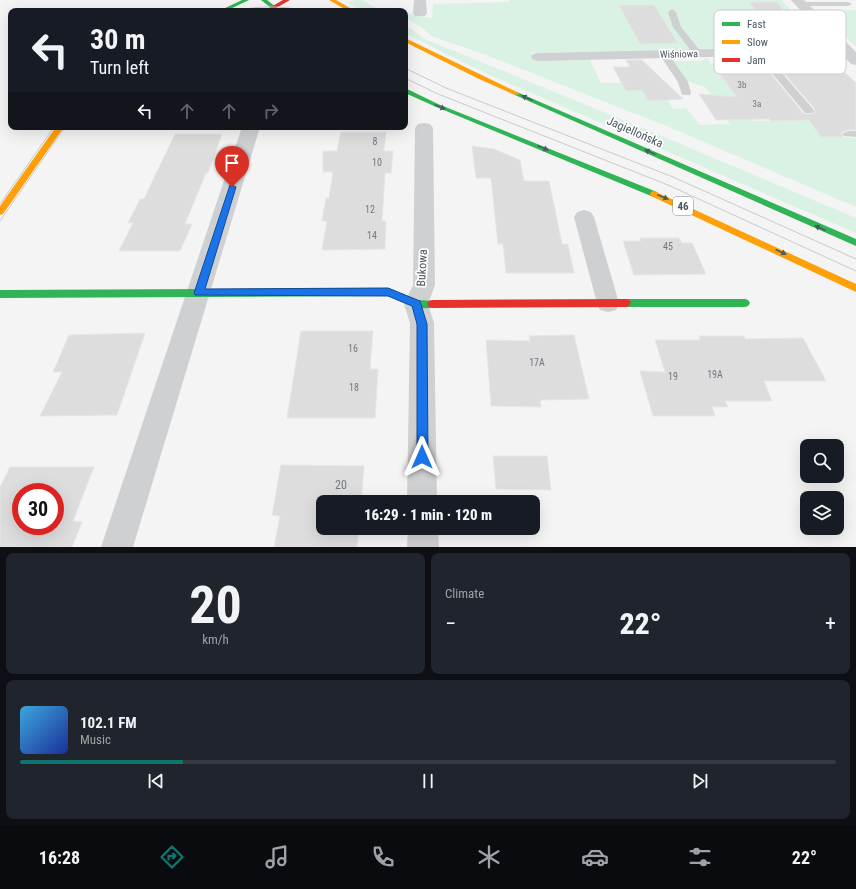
<!DOCTYPE html>
<meta charset="utf-8">
<style>
:root{--surface:#171b24;--page:#20242c;--text:#f1f3f6;--muted:#9ea1a6;--line:#363941;--accent:#0f766e}
body{margin:0;font-family:"Roboto Condensed",sans-serif;background:var(--page);color:var(--text);height:100vh;display:flex;flex-direction:column;font-size:15px;white-space:nowrap}
*{box-sizing:border-box;margin:0}
p{font-size:13px;color:var(--muted)}
.icon{flex:none;width:22px;height:22px;fill:none;stroke:currentColor;stroke-width:2;stroke-linecap:round;stroke-linejoin:round}
.map{position:relative;height:547px;overflow:hidden}
.panel{display:flex;flex-direction:column;gap:6px;padding:6px;background:#0d0f14;flex:1}
.panel>*{flex:none}
.hud{position:absolute;left:8px;top:8px;width:400px;height:122px;border-radius:8px;box-shadow:0 4px 16px #0002;background:#171b24;color:var(--text);overflow:hidden}
.buttons{position:absolute;left:800px;top:439px;display:grid;gap:8px}
.buttons a{display:grid;place-items:center;width:44px;height:44px;border-radius:8px;background:var(--surface);box-shadow:0 4px 16px #0002;font-size:20px}
.speed{position:absolute;left:12px;top:483px;display:flex;gap:8px;font-size:20px;font-weight:700;text-align:center}
.speed>*{display:grid;place-content:center;width:52px;height:52px;border-radius:50%;background:var(--surface);box-shadow:0 4px 16px #0002;line-height:1}
.speed .limit{border:6px solid #d22;background:#fff;color:#111}
.pin{position:absolute;display:grid;place-items:center;width:34px;height:34px;color:#fff;margin:-41px -17px;border-radius:50% 50% 50% 0;rotate:-45deg;box-shadow:0 0 4px #0007}
.pin .icon{rotate:45deg}
.me{position:absolute;width:44px;margin:-22px;rotate:0deg;stroke-linejoin:round;filter:drop-shadow(0 0 3px #0008)}
.turn{display:flex;align-items:center;gap:14px;height:84px;padding:0 16px;font-size:18px}
.turn .icon{width:52px;height:52px;stroke-width:2.5}
.turn b{display:block;font-size:28px;line-height:34px}
.lanes{display:flex;align-items:center;height:38px;padding:0 16px;background:#0003;justify-content:center;gap:20px;direction:ltr}
.lanes .off{opacity:.35}
.big{font-size:30px;font-weight:800;line-height:1.1}
.panel .card{flex:1;display:flex;flex-direction:column;justify-content:center;gap:6px;min-width:0;padding:0 14px;border-radius:8px;background:var(--page)}
.panel .dial{align-items:center;gap:0}
.dial b{font-size:52px;line-height:1}
.song{display:flex;align-items:center;gap:12px}
.cover{width:48px;height:48px;border-radius:6px;background:linear-gradient(135deg,hsl(200 70% 55%),hsl(230 70% 35%))}
.played{height:4px;border-radius:2px;background:linear-gradient(90deg,var(--accent) 20%,var(--line) 20%)}
.keys{display:flex;justify-content:space-around;direction:ltr}
.heat{display:flex;justify-content:space-between;align-items:center;font-size:22px;direction:ltr}
.panel .tiles{flex:1;display:grid;gap:6px;grid-template-columns:1fr 1fr}
.card:last-child{grid-column:span 2}
.trip{position:absolute;left:316px;top:495px;width:224px;height:40px;border-radius:8px;background:var(--surface);box-shadow:0 4px 16px #0002;font-weight:800;line-height:40px;text-align:center}
.tabs{display:flex;height:64px;justify-content:space-around;align-items:center;background:#090b0e;color:var(--muted)}
.tabs .icon{width:28px;height:28px}
.tabs .on{color:var(--accent)}
.tabs b{font-size:18px;color:var(--text)}
.map>svg:first-child{display:block}
</style>
<div class="map">
<svg width="856" height="547" viewBox="0 0 856 547">
<rect width="100%" height="100%" fill="#f4f4f4"/>
<g fill="#d9f2e3">
<polygon points="355,0 362,0 381,11 364,11 348,3"/>
<path d="M509 0H782L821 42 820 44 816 46 531 53 534 61 590 60 601 83H621L642 90 649 101 668 100 673 109 686 108 700 125 730 124 727 120H731L705 87 685 81 671 61H702L707 58 726 82 753 121 801 120 795 113H808L815 121 818 111 768 55 826 53 845 59 792 61 856 115V132H854L847 125H834L843 137 856 138V207L664 125 483 54 431 36 420 26 405 18V14C414 13 422 17 432 18L433 4 509 2Z"/>
<polygon points="819,10 856,10 856,46 855,46"/>
<polygon points="405,25 425,39 650,131 856,218 856,233 490,75 452,57 405,33"/>
</g>
<g fill="#ddddde" stroke="#e5e6e7" fill-rule="evenodd">
<polygon points="749,2 777,2 812,45 782,46"/>
<polygon points="619,5 654,5 678,43 640,44"/>
<polygon points="821,56 833,68 840,68 856,83 856,130 848,130 841,133 843,137 821,137 809,120 771,121 769,119 716,120 699,94 737,97 712,64 761,62 804,114 813,114 815,112 814,108 774,62 794,61 790,57"/>
<polygon points="626,60 642,60 683,99 648,101 642,90 626,91 613,67 630,67"/>
<polygon points="341,132 386,132 384,151 393,151 391,173 385,173 382,221 386,221 385,249 322,250 327,221 322,221 326,198 329,198 333,172 323,172 323,151 337,151"/>
<polygon points="175,134 222,134 208,173 206,173 185,224 192,224 180,251 119,251 133,223 128,223 140,199 144,199"/>
<polygon points="472,146 494,149 520,160 524,181 549,181 562,244 568,244 574,273 506,273 503,244 498,244 491,178 476,178"/>
<polygon points="640,238 679,238 682,243 692,243 706,274 634,275 623,241 641,241"/>
<polygon points="301,331 373,331 370,369 378,369 375,418 287,418"/>
<polygon points="145,333 117,415 40,416 62,372 53,372 69,335"/>
<polygon points="574,335 589,399 540,400 541,407 491,406 486,340 530,341 529,336"/>
<polygon points="699,336 744,336 745,339 803,338 826,381 764,381 772,401 725,401 728,407 712,407 715,416 653,416 640,371 665,372 655,340 700,340"/>
<polygon points="493,456 547,456 551,490 496,489"/>
<polygon points="281,465 364,466 361,502 323,502 323,528 359,528 357,547 274,547 280,516 272,515"/>
<path d="M10 467H94L73 521 82 522 72 547H0V487ZM21 492H55V526H21Z"/>
</g>
<g fill="none" stroke-linecap="round" stroke-linejoin="round">
<g fill="#ced0d2" fill-rule="evenodd">
<polygon points="798,2 848,2 852,4 848,6 798,6 797,4"/>
<polygon points="672,9 676,12 681,27 702,53 700,55 694,55 673,27 668,12"/>
<polygon points="759,49 762,50 813,109 814,111 813,113 805,113 756,54 754,52"/>
<polygon points="664,51 667,52 688,82 691,93 690,95 682,95 678,82 659,54"/>
<polygon points="848,131 856,131 856,137 844,136 842,134"/>
</g>
<g fill="#ced0d2" fill-rule="evenodd">
<polygon points="414,0 426,0 427,13 425,16 415,16 413,13"/>
<polygon points="791,0 804,0 856,52 856,65 851,64 841,54 538,61 533,60 531,57 533,54 538,53 833,46"/>
<polygon points="424,123 430,124 433,128 435,285 428,304 434,323 437,502 407,502 410,323 404,304 413,285 415,128 418,124"/>
<polygon points="242,127 260,127 133,547 101,547"/>
<polygon points="584,210 591,212 594,217 619,303 616,310 608,312 600,310 597,303 574,217 577,212"/>
<polygon points="408,528 438,528 439,547 407,547"/>
</g>
<g fill="#30b455" fill-rule="evenodd">
<polygon points="242,0 249,0 226,11 219,11"/>
<polygon points="261,0 267,0 281,11 275,11"/>
<polygon points="405,88 438,104 657,192 658,194 654,197 651,196 434,106 405,93"/>
<polygon points="517,92 856,239 856,246 515,95 514,94"/>
<path d="M389 288 417 300 435 301 437 304 435 307C419 312 403 302 388 296L0 298V290Z"/>
<polygon points="626,299 745,299 748,300 750,303 748,306 745,307 626,307 623,306 621,303 623,300"/>
</g>
<g fill="#ff9f0a" fill-rule="evenodd">
<polygon points="329,0 336,0 355,11 348,11"/>
<polygon points="405,38 519,93 520,94 515,95 479,79 405,42"/>
<polygon points="56,127 64,127 3,214 0,215 0,206"/>
<polygon points="654,191 856,284 856,292 651,196 650,194 651,192"/>
</g>
<g fill="#e5322d" fill-rule="evenodd">
<polygon points="283,0 290,0 271,11 264,11"/>
<polygon points="626,299 629,300 631,303 629,306 626,307 432,308 429,307 427,304 429,301 432,300"/>
</g>
<g stroke="#c9cacc" stroke-width="1">
<path d="M235 11C258 6 281 5 304 11"/>
<polyline points="405,68 446,88 673,177 856,259"/>
<polyline points="405,78 438,94 668,185 856,271"/>
<polyline points="0,204 54,127"/>
<polyline points="0,221 65,127"/>
</g>
</g>
<defs><path id="oneway-solid" d="M-6-.8H1V-3.2L6.5 0L1 3.2V.8H-6Z"/></defs>
<g fill="#495b60">
<use href="#oneway-solid" transform="translate(527 98) rotate(-156)"/>
<use href="#oneway-solid" transform="translate(440 107) rotate(23)"/>
<use href="#oneway-solid" transform="translate(543 148) rotate(22)"/>
<use href="#oneway-solid" transform="translate(650 152) rotate(-156)"/>
<use href="#oneway-solid" transform="translate(663 197) rotate(23)"/>
<use href="#oneway-solid" transform="translate(820 228) rotate(-156)"/>
<use href="#oneway-solid" transform="translate(781 252) rotate(25)"/>
</g>
<polygon fill="#1a73e8" stroke="#114b97" points="230,185 232,185 236,187 205,289 388,288 420,301 427,324 428,457 427,461 422,463 418,461 417,457 417,324 412,306 388,296 195,295 194,293"/>
<g text-anchor="middle" dominant-baseline="central" stroke-width="3.5" stroke-linejoin="round" paint-order="stroke">
<g font-size="9" fill="#707881">
<text x="742" y="85">3b</text>
<text x="757" y="104">3a</text>
</g>
<g font-size="10" fill="#4a5661" stroke="#fff">
<text transform="translate(679 54) rotate(-1)">Wiśniowa</text>
</g>
<g font-size="10" fill="#707881">
<text x="375" y="141">8</text>
<text x="377" y="162">10</text>
<text x="370" y="209">12</text>
<text x="372" y="235">14</text>
<text x="668" y="246">45</text>
<text x="353" y="348">16</text>
<text x="537" y="362">17A</text>
<text x="715" y="374">19A</text>
<text x="673" y="376">19</text>
<text x="354" y="387">18</text>
</g>
<rect fill="#fff" stroke="#808990" stroke-width="1" x="673" y="197" width="20" height="18" rx="3"/>
<g font-size="11" font-weight="bold" fill="#4a5661">
<text x="683" y="206">46</text>
</g>
<g font-size="12" fill="#4a5661" stroke="#fff">
<text transform="translate(635 132) rotate(24)">Jagiellońska</text>
<text transform="translate(422 268) rotate(-87)">Bukowa</text>
</g>
<g font-size="12" fill="#707881">
<text x="341" y="485">20</text>
</g>
</g>
<rect x="714" y="10" width="132" height="64" rx="6" fill="#fff" stroke="#c9ccd0" stroke-width="1"/>
<rect x="722" y="22" width="18" height="4" fill="#30b455"/>
<rect x="722" y="40" width="18" height="4" fill="#ff9f0a"/>
<rect x="722" y="58" width="18" height="4" fill="#e5322d"/>
<g font-size="11" fill="#4a5661">
<text x="747" y="28">Fast</text>
<text x="747" y="46">Slow</text>
<text x="747" y="64">Jam</text>
</g>
</svg>
<div class="buttons">
<a><svg class="icon" aria-label="search" viewBox="0 0 24 24"><circle cx="10" cy="10" r="6"/><path d="M15 15l6 6"/></svg></a>
<a><svg class="icon" aria-label="layers" viewBox="0 0 24 24"><path d="M12 4l9 5-9 5-9-5zM3 14l9 5 9-5"/></svg></a>
</div>
<div class="speed"><div class="limit">30</div></div>
<div class="pin" style="left:232px;top:187px;background:#d93025"><svg class="icon" aria-label="arrive" viewBox="0 0 24 24"><path d="M6 21V4h12l-3 4 3 4H6"/></svg></div>
<svg class="me" style="left:422px;top:457px" viewBox="-20 -20 40 40"><path d="M0-17L14 15 0 8-14 15z" fill="#1a73e8" stroke="#fff" stroke-width="4"/></svg>
<div class="trip">16:29 · 1 min · 120 m</div>
<div class="hud">
<div class="turn"><svg class="icon" aria-label="left" viewBox="0 0 24 24"><path d="M17 20v-9H6M10 6l-5 5 5 5"/></svg><div><b>30 m</b>Turn left</div></div>
<div class="lanes"><svg class="icon" aria-label="left" viewBox="0 0 24 24"><path d="M17 20v-9H6M10 6l-5 5 5 5"/></svg><svg class="icon off" aria-label="ahead" viewBox="0 0 24 24"><path d="M12 20V5M6 11l6-6 6 6"/></svg><svg class="icon off" aria-label="ahead" viewBox="0 0 24 24"><path d="M12 20V5M6 11l6-6 6 6"/></svg><svg class="icon off" aria-label="right" viewBox="0 0 24 24"><path d="M7 20v-9h11M14 6l5 5-5 5"/></svg></div>
</div>
</div>
<section class="panel">
<div class="tiles">
<div class="card dial"><b>20</b><p>km/h</p></div>
<div class="card"><p>Climate</p>
<div class="heat"><a>−</a><b class="big">22°</b><a>+</a></div>
</div>
<div class="card">
<div class="song"><i class="cover"></i><div><b>102.1 FM</b><p>Music</p></div></div>
<div class="played"></div>
<div class="keys"><svg class="icon" aria-label="previous" viewBox="0 0 24 24"><path d="M18 5L8 12l10 7zM5 5v14"/></svg><svg class="icon" aria-label="pause" viewBox="0 0 24 24"><path d="M8 5v14M16 5v14"/></svg><svg class="icon" aria-label="next" viewBox="0 0 24 24"><path d="M6 5l10 7-10 7zM19 5v14"/></svg></div>
</div>
</div>
</section>
<nav class="tabs">
<b>16:28</b>
<svg class="icon on" aria-label="directions" viewBox="0 0 24 24"><path d="M12 3l9 9-9 9-9-9zM9 14v-3h6M13 9l2 2-2 2"/></svg>
<svg class="icon" aria-label="music" viewBox="0 0 24 24"><path d="M9 18V5l10-2v13"/><circle cx="6" cy="18" r="3"/><circle cx="16" cy="16" r="3"/></svg>
<svg class="icon" aria-label="phone" viewBox="0 0 24 24"><path d="M5 4h4l2 5-3 2q2 4 5 5l2-3 5 2v4C11 20 4 13 5 4z"/></svg>
<svg class="icon" aria-label="climate" viewBox="0 0 24 24"><path d="M12 3v18M4 7l16 10M4 17L20 7"/></svg>
<svg class="icon" aria-label="car" viewBox="0 0 24 24"><path d="M5 17H2v-5l4-1 3-4h7l3 4 3 1v5h-3M9 17h6M6 11h13"/><circle cx="7" cy="17" r="2"/><circle cx="17" cy="17" r="2"/></svg>
<svg class="icon" aria-label="filters" viewBox="0 0 24 24"><path d="M4 7h16M4 17h16"/><circle cx="9" cy="7" r="2"/><circle cx="15" cy="17" r="2"/></svg>
<b>22°</b>
</nav>
